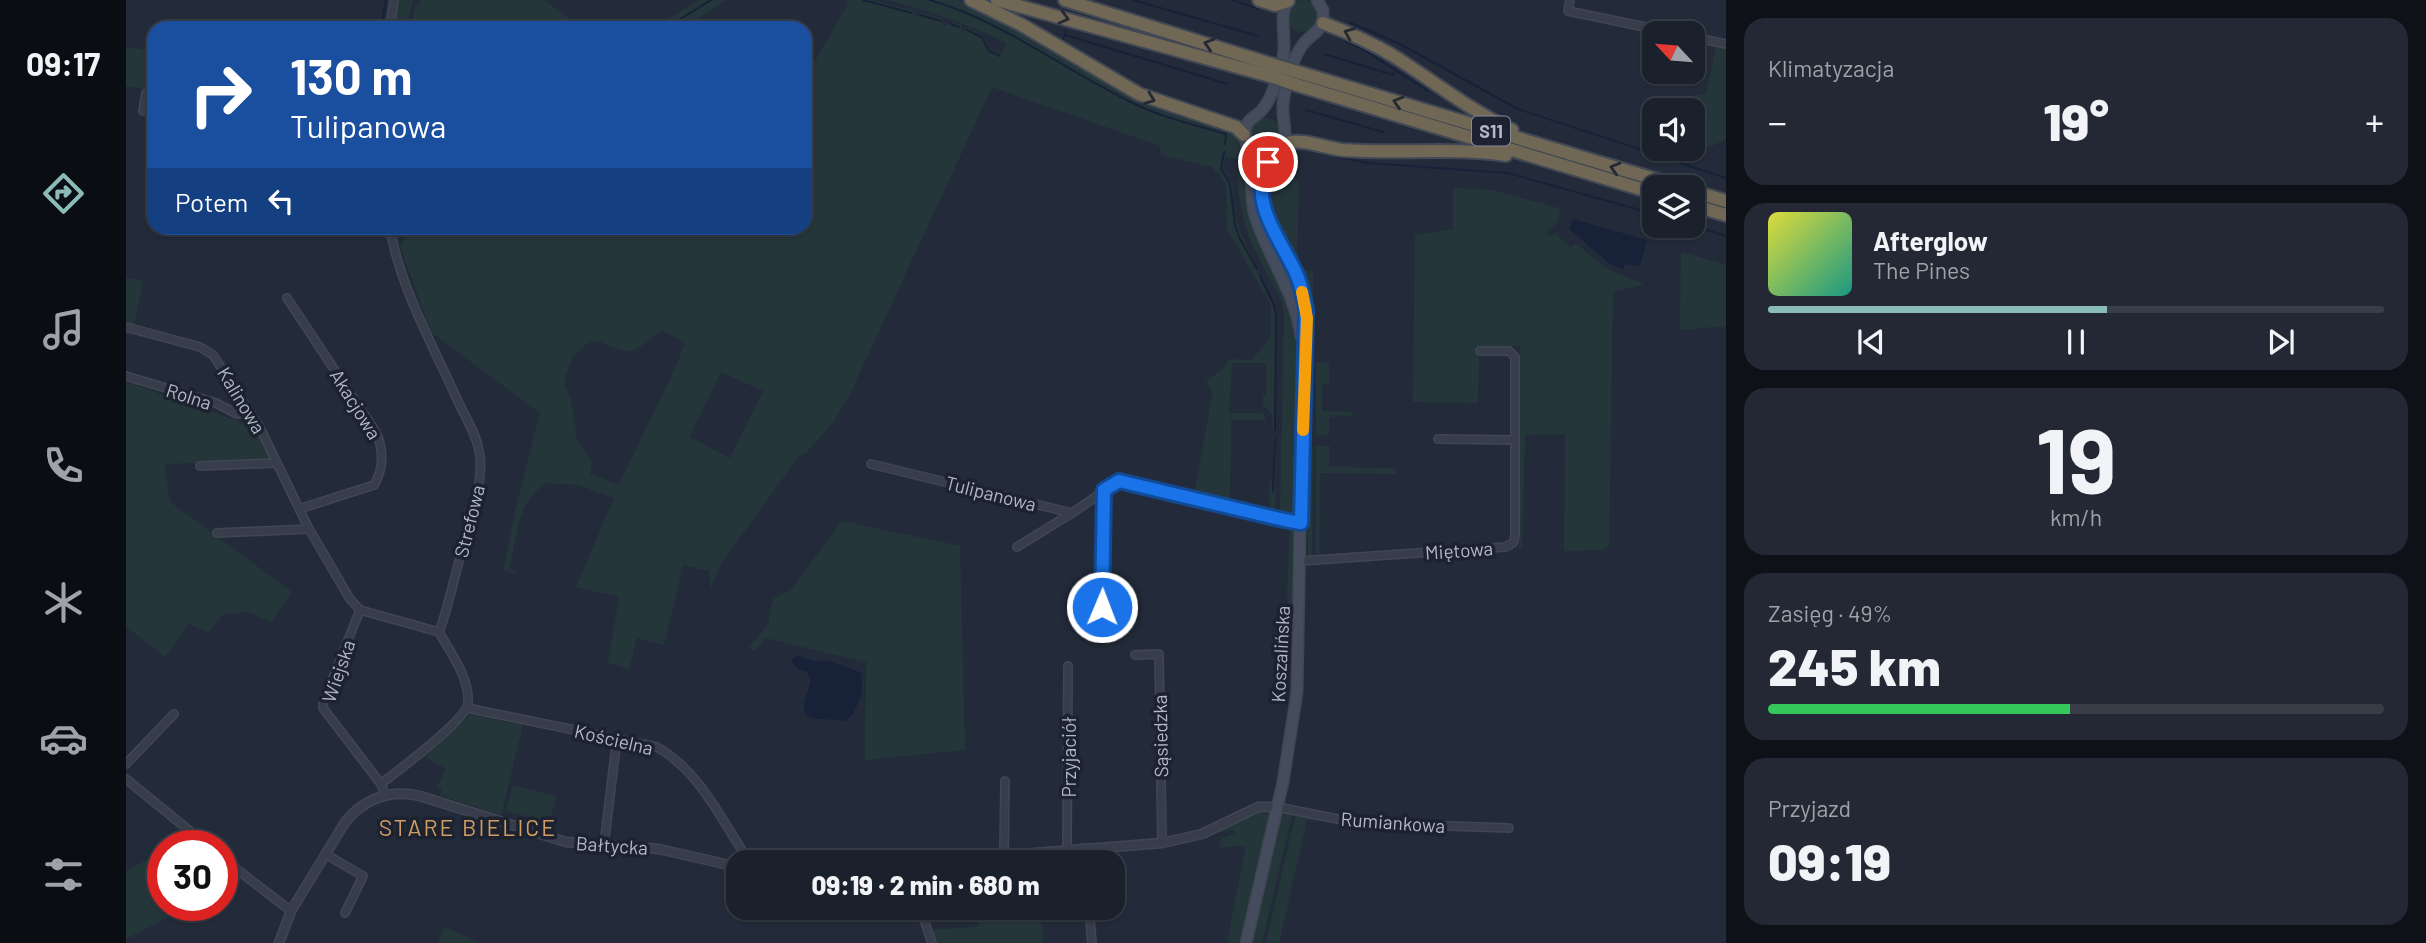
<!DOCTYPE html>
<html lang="pl">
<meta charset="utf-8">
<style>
:root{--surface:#1a202c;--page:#232834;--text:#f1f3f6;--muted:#9fa3a9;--line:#383e48;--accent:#8bbbb9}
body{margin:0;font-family:Barlow,sans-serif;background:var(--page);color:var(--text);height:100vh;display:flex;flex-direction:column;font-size:26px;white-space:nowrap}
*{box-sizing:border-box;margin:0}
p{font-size:23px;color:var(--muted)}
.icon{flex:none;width:38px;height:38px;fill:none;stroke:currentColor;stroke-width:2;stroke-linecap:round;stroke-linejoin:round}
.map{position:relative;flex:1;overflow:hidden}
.side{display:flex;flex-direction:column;gap:18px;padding:18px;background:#0e1218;width:700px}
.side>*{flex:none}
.hud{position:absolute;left:21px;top:21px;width:665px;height:214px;border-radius:21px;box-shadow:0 2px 5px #0004,0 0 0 2px var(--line);background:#1a4fa0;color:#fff;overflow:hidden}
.needle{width:46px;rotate:296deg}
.buttons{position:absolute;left:1516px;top:21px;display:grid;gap:14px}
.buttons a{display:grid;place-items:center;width:63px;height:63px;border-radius:14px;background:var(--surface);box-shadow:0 2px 5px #0004,0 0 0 2px var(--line);font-size:35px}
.speed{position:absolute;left:21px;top:830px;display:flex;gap:14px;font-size:35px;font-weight:700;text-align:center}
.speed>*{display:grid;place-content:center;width:91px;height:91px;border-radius:50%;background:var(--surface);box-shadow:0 2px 5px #0004,0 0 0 2px var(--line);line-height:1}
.speed .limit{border:10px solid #d22;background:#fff;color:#111}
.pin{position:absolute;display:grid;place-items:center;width:60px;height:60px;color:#fff;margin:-30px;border:4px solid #fff;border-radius:50%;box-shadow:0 2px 7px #0007}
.me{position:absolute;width:77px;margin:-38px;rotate:1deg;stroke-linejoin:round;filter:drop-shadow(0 0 5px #0008)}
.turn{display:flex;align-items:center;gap:24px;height:147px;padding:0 28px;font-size:32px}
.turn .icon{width:91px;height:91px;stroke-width:2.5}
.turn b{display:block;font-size:49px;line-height:60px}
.then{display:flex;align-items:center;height:66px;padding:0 28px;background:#0003;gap:14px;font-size:26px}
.big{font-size:52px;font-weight:800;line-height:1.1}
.side .widget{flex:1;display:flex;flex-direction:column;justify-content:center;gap:10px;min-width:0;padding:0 24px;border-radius:21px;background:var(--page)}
.side .dial{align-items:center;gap:0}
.dial b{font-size:91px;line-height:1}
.song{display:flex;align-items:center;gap:21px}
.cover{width:84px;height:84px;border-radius:10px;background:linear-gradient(135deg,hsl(60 70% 55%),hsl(170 70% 35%))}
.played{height:7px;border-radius:4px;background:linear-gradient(90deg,var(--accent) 55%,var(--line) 55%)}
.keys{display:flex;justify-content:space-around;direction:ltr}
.heat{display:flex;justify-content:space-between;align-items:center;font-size:38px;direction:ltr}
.charge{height:10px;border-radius:5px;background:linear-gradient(90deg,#34c759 49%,var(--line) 0)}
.trip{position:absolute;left:600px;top:850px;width:399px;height:70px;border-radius:21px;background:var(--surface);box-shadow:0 2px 5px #0004,0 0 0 2px var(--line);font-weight:800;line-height:70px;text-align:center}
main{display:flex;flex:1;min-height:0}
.tabs{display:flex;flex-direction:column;width:126px;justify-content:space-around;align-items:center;background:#0a0d12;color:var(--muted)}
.tabs .icon{width:49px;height:49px}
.tabs .on{color:var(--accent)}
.tabs b{font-size:32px;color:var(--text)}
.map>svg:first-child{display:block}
</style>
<main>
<nav class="tabs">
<b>09:17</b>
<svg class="icon on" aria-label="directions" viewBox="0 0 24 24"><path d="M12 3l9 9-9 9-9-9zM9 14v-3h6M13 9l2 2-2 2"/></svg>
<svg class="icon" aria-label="music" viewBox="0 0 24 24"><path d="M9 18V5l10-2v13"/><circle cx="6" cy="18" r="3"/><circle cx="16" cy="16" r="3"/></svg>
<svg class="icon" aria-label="phone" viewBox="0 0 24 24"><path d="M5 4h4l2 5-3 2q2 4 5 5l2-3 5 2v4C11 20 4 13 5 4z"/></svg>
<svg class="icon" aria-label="climate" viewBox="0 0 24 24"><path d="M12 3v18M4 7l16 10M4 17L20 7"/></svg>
<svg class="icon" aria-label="car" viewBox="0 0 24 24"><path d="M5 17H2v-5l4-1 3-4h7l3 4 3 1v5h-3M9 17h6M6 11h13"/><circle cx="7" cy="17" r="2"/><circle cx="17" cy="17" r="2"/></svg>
<svg class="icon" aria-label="filters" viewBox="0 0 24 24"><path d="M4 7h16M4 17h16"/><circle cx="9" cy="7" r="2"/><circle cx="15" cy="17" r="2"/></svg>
</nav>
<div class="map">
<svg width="1600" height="943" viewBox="0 0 1600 943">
<rect width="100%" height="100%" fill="#232b3a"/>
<g fill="#25363b" fill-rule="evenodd">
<polygon points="271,0 287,0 281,28 267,28"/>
<polygon points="294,0 418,0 455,28 285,28 289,6 296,3"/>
<polygon points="573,0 601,0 565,23 563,28 527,28"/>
<path d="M720 0H746L788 11 789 17 795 13 816 19 817 25 820 26 827 22 835 25 836 32 843 28 858 36 864 49 875 54 880 43C839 22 805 12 761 0H831L864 13 1023 105 1109 134 1118 159 1119 197 1127 229 1158 292 1171 328 1169 514 1165 518 1157 517 1154 514 1158 311C1155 296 1146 285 1140 272 1120 235 1108 201 1113 158L1106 159 1099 156 1097 169 1106 184 1108 210 1115 235 1132 269 1130 271 1132 275H1135L1151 312 1150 431 1147 432 1146 414 1137 405V395H1140V363H1106L1103 413H1136L1141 420H1105L1104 500 1110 501 1107 505 1068 496 1087 392 1080 382 1100 366 1103 359 1126 360 1145 336V305L1101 229 1100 183 1086 167 1035 155 1034 146 866 87 723 396 707 423 681 452 673 456 594 565 585 589 583 571 557 565 538 645 511 638 503 669 482 663 493 597 450 587 488 498 452 485 420 483C390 504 391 535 384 568L393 574 377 570 389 512 414 413 305 332 274 246 287 228H679V78L719 9 722 2ZM536 330 559 343 551 364 493 485 464 474 466 462 451 440 446 405 438 381 446 358 465 340C477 341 491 351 503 351 514 350 527 336 536 330ZM595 372 637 391 604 458 563 437Z"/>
<circle cx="1177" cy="16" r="16"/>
<polygon points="0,47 28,51 28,90 0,86"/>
<polygon points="1590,47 1600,49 1600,139 1584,147 1566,138 1566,110 1557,110 1557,97 1580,94"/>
<circle cx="1139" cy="134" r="16"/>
<path d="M1153 158 1173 181 1171 261 1175 269 1187 272V358L1183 357C1183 339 1186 319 1180 302 1167 262 1122 198 1150 159Z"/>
<polygon points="1129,159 1138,161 1134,171 1137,218 1145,236 1169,277 1177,320 1134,218 1129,198"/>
<polygon points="1327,188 1366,190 1432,208 1434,212 1430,224 1420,232 1423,237 1430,234 1445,248 1449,243 1483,270 1518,284 1487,292 1483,547 1474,550 1438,551 1439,434 1399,435 1396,549 1393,550 1394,346 1353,346 1352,403 1287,402 1289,235 1327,229"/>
<polygon points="1555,252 1600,265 1600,326 1554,330"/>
<polygon points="0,278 17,280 8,325 0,322"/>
<polygon points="1190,362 1203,363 1203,384 1196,384 1196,411 1271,413 1227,412 1224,417 1209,415 1208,417 1203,417 1203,435 1190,436"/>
<polygon points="0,382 129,427 145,461 38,464 44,502 166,592 145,622 121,611 97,615 82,632 63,624 39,657 0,626"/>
<polygon points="1147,437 1150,438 1149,508 1144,514 1141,513 1144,510 1143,488 1147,471"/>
<polygon points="1187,445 1186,557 1182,556 1182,448"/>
<polygon points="1190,445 1207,447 1203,448 1203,467 1271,468 1270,474 1194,473 1193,557 1190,557"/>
<polygon points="716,521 834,546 839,750 739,760 740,662 639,638 629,651 623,648 643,623 644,611 648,598 664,591"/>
<path d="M1164 525 1167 526 1170 532 1168 646C1157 611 1163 562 1164 525Z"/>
<polygon points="345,715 397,725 375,815 314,795 316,789 311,786 320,769 299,757"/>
<polygon points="387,785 430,796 424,822 380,811"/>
<polygon points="1135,812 1142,815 1143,822 1114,943 1101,943 1120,846 1094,847 1095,838 1109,834 1108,830 1093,833 1094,830 1126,813"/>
<polygon points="1158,812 1165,812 1166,815 1136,943 1125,943 1154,819"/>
<polygon points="1170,813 1228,825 1181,820 1153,943 1140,943"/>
<polygon points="37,851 37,905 67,905 0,939 0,871"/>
<polygon points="872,908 915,908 917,943 809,943 805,930 852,927 851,910"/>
<polygon points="319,927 354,943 312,943"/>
</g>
<g fill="#172137">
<polygon points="1447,219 1521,240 1514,266 1499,264 1497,269 1485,265 1443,229"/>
<path d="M671 656 691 662 702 661 734 672C740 688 732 711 720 721L686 718 679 714 678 704 685 679 680 671 673 670 665 662 666 659Z"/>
</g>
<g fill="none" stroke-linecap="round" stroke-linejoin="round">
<g stroke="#172137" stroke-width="2">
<polyline points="737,0 786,13"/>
<path d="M804 0C879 22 939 71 1009 104 1038 118 1069 125 1100 134L1099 144"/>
<polyline points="1007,0 1132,36"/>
<polyline points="1105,0 1134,9"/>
<polyline points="794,15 815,21"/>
<polyline points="1225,23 1272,43 1392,109 1600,178"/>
<polyline points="825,24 833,27"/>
<polyline points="255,28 260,0"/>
<polyline points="540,28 585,0"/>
<polyline points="841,30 856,37 863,51 874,56"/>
<polyline points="939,35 1102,84"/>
<polyline points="937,39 940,31"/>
<polyline points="1216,39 1238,50 1302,91"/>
<polyline points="1198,54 1267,75 1268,72"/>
<polyline points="1180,110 1257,132"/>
<polyline points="1098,152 1095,169 1104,184 1109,225 1113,237 1131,269"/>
<polyline points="1209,156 1241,163 1382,173 1528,214"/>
<polyline points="1566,225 1600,236"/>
<polyline points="1134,276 1147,303 1150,314 1149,430"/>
<polyline points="1147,491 1149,439"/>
</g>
<g stroke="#404653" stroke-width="10">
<g id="minor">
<polyline points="1444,0 1442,11 1548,33"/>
<polyline points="264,28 268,0"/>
<polyline points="1566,37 1600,44"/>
<polyline points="17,111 20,93 28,94"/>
<polyline points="218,228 265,233"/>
<path d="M161 298 249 431C258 447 258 469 248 485L173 509"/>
<polyline points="0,327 74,347 87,355 133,426 183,529 224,599 234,610 313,632"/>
<polyline points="1354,351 1383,351 1389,357 1389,440"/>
<polyline points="0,376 90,403 111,414 125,413"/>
<polyline points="745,464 946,513 993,481 1158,520 1175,523"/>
<polyline points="74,466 151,463"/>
<polyline points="91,533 183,529"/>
<polyline points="891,547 946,513"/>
<polyline points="1175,561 1379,547 1387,543 1389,536 1389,440 1312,439"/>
<polyline points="976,607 978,490"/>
<polyline points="234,610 197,703 197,708 255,784 259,795"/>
<polyline points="1009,655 1033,654 1036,843"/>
<path d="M341 708 531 747C572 770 594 817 619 855L622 863"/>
<polyline points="0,764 48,714"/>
<polyline points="0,779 81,845"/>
<path d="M255 784C272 770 340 721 342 703 344 678 324 652 313 632 321 611 326 587 332 565 340 536 360 479 353 451 350 432 337 414 330 397 306 344 273 284 264 228"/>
<polyline points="1151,807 1232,823 1383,828"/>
<polyline points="478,845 491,738"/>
<polyline points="957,848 958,863"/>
<polyline points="941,849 942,666"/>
<polyline points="199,854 237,876 219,913"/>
<polyline points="878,854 879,781"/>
<polyline points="96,858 165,911"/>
<polyline points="794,908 806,943"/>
<polyline points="963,908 966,943"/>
</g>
</g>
<g stroke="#404653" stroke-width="11">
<g id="tertiary">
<polyline points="782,863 1036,843 1076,834 1132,807 1151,807"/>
<path d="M153 943 165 911 218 824C236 799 264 789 294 796L440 842 533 849 612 867"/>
</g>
</g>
<g stroke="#404653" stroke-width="13">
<g id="secondary">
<path d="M1163 0C1150 16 1163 39 1156 62 1151 78 1147 98 1135 111 1128 118 1120 120 1119 131 1117 140 1123 148 1124 157 1127 177 1123 196 1129 216 1142 257 1169 292 1175 336"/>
<path d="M1122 146 1131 153 1143 156C1169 147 1155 123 1157 104 1159 86 1166 61 1175 47 1182 37 1192 33 1197 23V10L1191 0"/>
<path d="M1120 943 1157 782 1171 692 1177 361C1180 335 1182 310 1175 285 1162 245 1111 196 1148 154"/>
</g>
</g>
<g stroke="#424855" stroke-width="16">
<g id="motorway">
<polyline points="845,0 896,25 1013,94 1110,127 1118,135"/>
<polyline points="871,0 1144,76"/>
<polyline points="939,0 1148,65"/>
<polyline points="1133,0 1149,5 1162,1"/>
<path d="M1197 23C1221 32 1244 42 1266 55 1306 80 1343 110 1386 130"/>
<polyline points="1175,73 1555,187"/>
<polyline points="1171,85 1528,193"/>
<path d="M1158 144C1175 137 1198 148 1217 150 1271 154 1326 147 1380 155"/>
<polyline points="1566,191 1600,201"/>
<polyline points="1566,205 1600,215"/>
</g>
</g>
<use href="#minor" stroke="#373d4a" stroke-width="7"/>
<use href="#tertiary" stroke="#373d4a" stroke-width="8"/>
<use href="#secondary" stroke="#454c5d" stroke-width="10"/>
<use href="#motorway" stroke="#706854" stroke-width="12"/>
<g stroke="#424855" stroke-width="16" stroke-linecap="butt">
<g id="motorway-bridge">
<polyline points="1148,65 1175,73"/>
<polyline points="1144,76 1171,85"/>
</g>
</g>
<use href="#motorway-bridge" stroke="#706854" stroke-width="12"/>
</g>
<defs><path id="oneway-chevron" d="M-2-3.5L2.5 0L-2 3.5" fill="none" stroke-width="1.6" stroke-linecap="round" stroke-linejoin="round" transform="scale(1.75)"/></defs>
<g stroke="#242933">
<use href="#oneway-chevron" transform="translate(938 18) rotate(15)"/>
<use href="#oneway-chevron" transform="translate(1223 33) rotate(-158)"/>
<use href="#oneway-chevron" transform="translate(1083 44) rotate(-163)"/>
<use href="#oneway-chevron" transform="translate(1024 99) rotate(21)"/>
<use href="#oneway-chevron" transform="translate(1272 102) rotate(-163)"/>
<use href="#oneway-chevron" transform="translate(1489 168) rotate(-164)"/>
</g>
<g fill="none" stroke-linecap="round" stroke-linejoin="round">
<g stroke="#114b97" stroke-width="18">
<path id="route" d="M976 607 978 490 993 481 1158 520 1175 523 1180 309C1177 295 1175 283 1169 271 1153 237 1122 201 1142 162"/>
</g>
<use href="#route" stroke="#1a73e8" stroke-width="12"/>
<polyline stroke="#f59e0b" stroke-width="12" points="1176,292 1181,318 1177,430"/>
</g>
<g text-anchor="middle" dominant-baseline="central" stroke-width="7" stroke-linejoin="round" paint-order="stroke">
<rect fill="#1c222f" stroke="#858b99" stroke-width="2" x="1346" y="116.5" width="38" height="29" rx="5"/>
<g font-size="18" font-weight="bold" fill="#b2b8c6">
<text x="1365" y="131">S11</text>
</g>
<g font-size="19" fill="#b2b8c6" stroke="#1c222f">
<text transform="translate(63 396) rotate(18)">Rolna</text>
<text transform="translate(116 400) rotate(59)">Kalinowa</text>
<text transform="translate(230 404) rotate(58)">Akacjowa</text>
<text transform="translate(865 493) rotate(14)">Tulipanowa</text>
<text transform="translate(343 521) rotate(-76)">Strefowa</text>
<text transform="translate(1333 550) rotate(-4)">Miętowa</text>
<text transform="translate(1154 654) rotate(-87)">Koszalińska</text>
<text transform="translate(212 671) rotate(-71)">Wiejska</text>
<text transform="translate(1034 736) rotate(-91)">Sąsiedzka</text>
<text transform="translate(488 739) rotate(13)">Kościelna</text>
<text transform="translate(942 757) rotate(-90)">Przyjaciół</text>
<text transform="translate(1267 822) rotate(4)">Rumiankowa</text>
<text transform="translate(486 845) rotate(4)">Bałtycka</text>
</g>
<g font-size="23" letter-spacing="2" fill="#d09d64" stroke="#1c222f">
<text x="342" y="827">STARE BIELICE</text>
</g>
</g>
</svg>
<div class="buttons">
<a><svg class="needle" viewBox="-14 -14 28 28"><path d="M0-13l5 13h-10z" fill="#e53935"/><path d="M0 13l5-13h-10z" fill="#9fa3a9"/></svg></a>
<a><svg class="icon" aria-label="sound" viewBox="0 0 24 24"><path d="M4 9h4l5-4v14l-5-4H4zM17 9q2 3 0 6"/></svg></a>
<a><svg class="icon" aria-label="layers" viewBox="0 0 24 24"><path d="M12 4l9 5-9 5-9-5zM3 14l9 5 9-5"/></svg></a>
</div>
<div class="speed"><div class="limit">30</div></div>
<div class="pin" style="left:1142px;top:162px;background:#d93025"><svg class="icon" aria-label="arrive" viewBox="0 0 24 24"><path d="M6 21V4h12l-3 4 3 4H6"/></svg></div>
<svg class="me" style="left:976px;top:607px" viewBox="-20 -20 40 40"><circle r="17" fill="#1a73e8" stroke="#fff" stroke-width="3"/><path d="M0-11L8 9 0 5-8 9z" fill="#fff"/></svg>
<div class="trip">09:19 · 2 min · 680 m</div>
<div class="hud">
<div class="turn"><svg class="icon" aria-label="right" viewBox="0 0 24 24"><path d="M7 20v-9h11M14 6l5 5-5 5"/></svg><div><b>130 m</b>Tulipanowa</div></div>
<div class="then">Potem<svg class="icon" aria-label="left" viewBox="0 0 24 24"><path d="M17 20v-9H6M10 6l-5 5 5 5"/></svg></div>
</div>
</div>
<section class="side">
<div class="widget"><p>Klimatyzacja</p>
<div class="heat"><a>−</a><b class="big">19°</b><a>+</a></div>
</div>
<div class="widget">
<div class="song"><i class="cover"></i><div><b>Afterglow</b><p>The Pines</p></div></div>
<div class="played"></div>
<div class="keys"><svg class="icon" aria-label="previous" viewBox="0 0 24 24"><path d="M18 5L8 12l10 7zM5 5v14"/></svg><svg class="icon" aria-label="pause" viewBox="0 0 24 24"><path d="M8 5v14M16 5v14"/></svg><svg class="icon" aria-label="next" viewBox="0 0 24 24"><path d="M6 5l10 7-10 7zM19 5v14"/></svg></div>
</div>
<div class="widget dial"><b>19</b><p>km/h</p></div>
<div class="widget"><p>Zasięg · 49%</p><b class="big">245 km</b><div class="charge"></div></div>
<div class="widget"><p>Przyjazd</p><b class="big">09:19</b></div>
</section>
</main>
